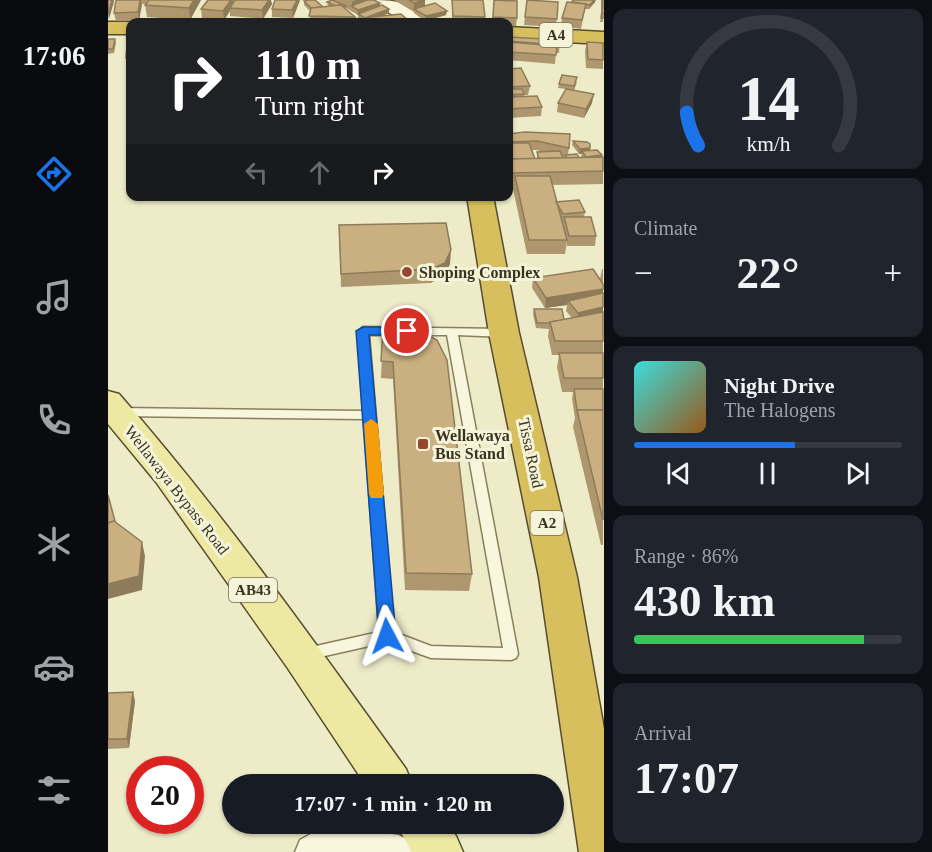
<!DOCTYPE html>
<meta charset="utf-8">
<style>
:root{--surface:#171b24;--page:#20242c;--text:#f1f3f6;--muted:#9ea1a6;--line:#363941;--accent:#1a73e8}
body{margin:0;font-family:Georgia,serif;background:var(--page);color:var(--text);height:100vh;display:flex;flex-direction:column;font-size:22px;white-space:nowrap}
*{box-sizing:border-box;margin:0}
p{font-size:20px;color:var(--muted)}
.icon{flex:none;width:33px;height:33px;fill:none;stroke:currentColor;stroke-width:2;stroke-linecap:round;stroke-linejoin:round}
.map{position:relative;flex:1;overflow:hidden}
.drawer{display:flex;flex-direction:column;gap:9px;padding:9px;background:#0d0f14;width:328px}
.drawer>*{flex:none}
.guide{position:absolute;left:18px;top:18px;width:387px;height:183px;border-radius:12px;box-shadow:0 2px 4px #0004;background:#202124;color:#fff;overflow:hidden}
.speed{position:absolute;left:18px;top:756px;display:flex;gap:12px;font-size:30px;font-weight:700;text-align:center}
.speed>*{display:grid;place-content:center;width:78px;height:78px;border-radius:50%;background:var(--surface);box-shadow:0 2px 4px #0004;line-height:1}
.speed .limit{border:9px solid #d22;background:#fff;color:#111}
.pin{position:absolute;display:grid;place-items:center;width:51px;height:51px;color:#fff;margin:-26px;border:3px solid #fff;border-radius:50%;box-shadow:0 2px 6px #0007}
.me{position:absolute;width:66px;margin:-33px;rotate:356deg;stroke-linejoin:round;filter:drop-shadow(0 0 4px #0008)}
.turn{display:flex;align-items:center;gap:21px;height:126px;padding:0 30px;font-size:27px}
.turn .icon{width:78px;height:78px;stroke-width:2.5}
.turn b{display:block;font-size:42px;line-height:51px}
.lanes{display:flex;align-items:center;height:57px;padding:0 30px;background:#0003;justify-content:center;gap:30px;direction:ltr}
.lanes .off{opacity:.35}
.big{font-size:45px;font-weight:700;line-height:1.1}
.drawer .widget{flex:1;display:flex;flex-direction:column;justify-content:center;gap:9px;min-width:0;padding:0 21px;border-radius:12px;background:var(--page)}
.drawer .dial{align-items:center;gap:0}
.dial svg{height:156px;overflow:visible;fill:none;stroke:var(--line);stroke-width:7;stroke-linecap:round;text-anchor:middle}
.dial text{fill:var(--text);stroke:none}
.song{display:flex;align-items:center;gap:18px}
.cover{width:72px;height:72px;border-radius:9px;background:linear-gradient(135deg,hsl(180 70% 55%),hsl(30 70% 35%))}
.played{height:6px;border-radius:3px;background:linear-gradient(90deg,var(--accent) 60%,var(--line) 60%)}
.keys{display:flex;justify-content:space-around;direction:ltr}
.heat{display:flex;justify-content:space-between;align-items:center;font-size:33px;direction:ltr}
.charge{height:9px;border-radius:4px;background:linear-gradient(90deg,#34c759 86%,var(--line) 0)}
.trip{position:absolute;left:114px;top:774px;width:342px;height:60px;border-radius:30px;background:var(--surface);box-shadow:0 2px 4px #0004;font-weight:700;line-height:60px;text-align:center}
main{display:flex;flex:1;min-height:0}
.menu{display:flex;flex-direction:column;width:108px;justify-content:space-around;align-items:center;background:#090b0e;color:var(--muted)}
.menu .icon{width:42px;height:42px}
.menu .on{color:var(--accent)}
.menu b{font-size:27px;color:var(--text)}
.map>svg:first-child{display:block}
</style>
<main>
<nav class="menu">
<b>17:06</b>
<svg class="icon on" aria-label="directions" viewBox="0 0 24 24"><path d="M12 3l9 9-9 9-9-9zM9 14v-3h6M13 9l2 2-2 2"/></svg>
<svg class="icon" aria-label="music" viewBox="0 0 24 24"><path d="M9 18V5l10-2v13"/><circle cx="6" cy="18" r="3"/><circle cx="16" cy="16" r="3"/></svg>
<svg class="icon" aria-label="phone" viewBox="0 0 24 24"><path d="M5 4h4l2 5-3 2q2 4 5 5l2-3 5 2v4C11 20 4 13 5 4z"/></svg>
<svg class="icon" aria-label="climate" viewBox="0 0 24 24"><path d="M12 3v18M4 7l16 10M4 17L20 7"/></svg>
<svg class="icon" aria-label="car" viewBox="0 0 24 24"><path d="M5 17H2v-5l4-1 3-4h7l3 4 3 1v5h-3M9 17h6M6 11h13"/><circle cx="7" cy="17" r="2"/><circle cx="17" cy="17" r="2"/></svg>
<svg class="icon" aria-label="filters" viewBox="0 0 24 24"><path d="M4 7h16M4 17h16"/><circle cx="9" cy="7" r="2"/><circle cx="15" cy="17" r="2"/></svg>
</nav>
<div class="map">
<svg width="496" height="852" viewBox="0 0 496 852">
<rect width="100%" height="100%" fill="#edebc8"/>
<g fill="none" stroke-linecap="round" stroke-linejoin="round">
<g stroke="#897f5e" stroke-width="3">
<path id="lane" d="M255 327 396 329 401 333 396 337 350 335 410 654 408 658 403 660 323 658 279 642 199 660 194 658 192 654 194 650 199 648 271 632 256 419 12 416 6 412 12 408 255 411 250 331ZM261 335H339L395 648 323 646 286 632Z"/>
</g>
<g stroke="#897f5e" stroke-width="3">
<polygon id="street" points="219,825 290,835 302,840 307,852 187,852 192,840"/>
</g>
<g stroke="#6b6041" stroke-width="3">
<path id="secondary" d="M261 0C284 0 307 1 321 22H299L264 4Z"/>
</g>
<g stroke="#574c31" stroke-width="3">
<g id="primary">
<path d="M0 391 11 394C115 513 206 641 298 769L304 784H257L179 667 48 482 0 424Z"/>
<polygon points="288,824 339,824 348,836 355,852 304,852"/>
</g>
</g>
<g stroke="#574c31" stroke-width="3">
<g id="highway">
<polygon points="0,22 25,22 22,22 22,34 0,34"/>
<polygon points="400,27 496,32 496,44 400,39"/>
<polygon points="359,196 385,196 411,333 469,577 496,729 496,852 471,852 431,577 381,333"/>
</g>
</g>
<use href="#lane" fill="#f8f6dc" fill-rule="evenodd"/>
<use href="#street" fill="#f8f6dc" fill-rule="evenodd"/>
<use href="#secondary" fill="#f8f6dc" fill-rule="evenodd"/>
<use href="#primary" fill="#eee9a2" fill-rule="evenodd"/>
<use href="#highway" fill="#d8bf5d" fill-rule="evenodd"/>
</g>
<g fill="#ae976e" fill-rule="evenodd">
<polygon points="8,0 40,0 40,1 41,0 93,0 82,20 39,17 37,5 38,4 33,4 31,21 8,21 6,13"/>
<polygon points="192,0 185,18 164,17 164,9"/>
<polygon points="224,0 266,0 272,3 272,6 281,13 274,16 300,20 299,22 261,22 261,21 257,22 250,18 250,15 238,8 238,10 247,17 247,22 202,22 202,11 196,5 196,1 215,7 220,6 219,2"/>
<polygon points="286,0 317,0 317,6 338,15 317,21 306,13 306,12"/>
<polygon points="344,0 377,17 377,22 344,22"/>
<polygon points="386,0 409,18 408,26 400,26 400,22 384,22"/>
<polygon points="419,0 450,2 448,27 416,25"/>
<polygon points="493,0 495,0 495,22 492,22 494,13"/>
<polygon points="464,2 487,2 481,9 477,9 473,29 453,26 454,18"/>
<polygon points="164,4 155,19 122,16 122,11 116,20 94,18 93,9"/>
<polygon points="22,35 22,70 20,71 18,58"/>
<polygon points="400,37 452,40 451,53 448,53 447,64 400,60"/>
<polygon points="0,39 7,39 8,43 6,53 0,54"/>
<polygon points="479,42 495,43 495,69 478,68 477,51"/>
<polygon points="400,69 422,86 420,95 416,95 416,96 434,107 433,116 400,118"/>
<polygon points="469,82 466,91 484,103 476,118 449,112 450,103 458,89 450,88 451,84"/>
<path d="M400 134 461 148 460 154 471 158H474L473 156 474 154H471L464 145 465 141 482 148V150L494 155V157H495V184L444 185 449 202 477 212 476 217 488 236 487 246H459V242L457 254H419L405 189V186H402L400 179ZM424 150H428L436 152H429V159H427Z"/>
<polygon points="231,225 342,264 336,276 322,283 233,287"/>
<polygon points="494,269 495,269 495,545 493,545 465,427 467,418 464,399 465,392 454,392 449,367 451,355 444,355 440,336 441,329 428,328 425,314 426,309 456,320 464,318 458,311 459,305 437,308 424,288 425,278 492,279"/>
<polygon points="275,328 364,574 361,591 297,590 285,379 273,378"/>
<polygon points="0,693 27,701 21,748 0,749"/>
</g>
<g fill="#8d7b5a">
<polygon points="4,0 6,0 6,2 1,19 0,14"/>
<polygon points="32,0 33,0 34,5 31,21 30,12"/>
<polygon points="86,0 93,0 82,20 81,8"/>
<polygon points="123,0 126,0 122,8 122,11 116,20 115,11"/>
<polygon points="161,0 163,0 164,4 155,19 154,10"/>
<polygon points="189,0 192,0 185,18 184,10"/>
<polygon points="248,0 259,0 244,7 244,2"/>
<polygon points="317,0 317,8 306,9 306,12 306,3"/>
<polygon points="486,0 488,0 487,2 481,9 482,5"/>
<polygon points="272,3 272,7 250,15 250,10"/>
<polygon points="281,9 281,13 263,20 261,20 261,21 257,22 257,18"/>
<polygon points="339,11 338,15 317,21 318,16"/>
<polygon points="486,94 484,103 476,118 478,109"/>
<polygon points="482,148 481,153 474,151 474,154 471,154 472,149"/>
<polygon points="343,250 342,264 336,276 322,283 323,269"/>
<polygon points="495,289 495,299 460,301 459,305 437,308 438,298"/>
<polygon points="495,307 495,317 468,323 470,313"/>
<polygon points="34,542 37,556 34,590 0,599 0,584"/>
<polygon points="25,692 27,701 21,748 19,739"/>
</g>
<g fill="#cab080" stroke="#8d7b5a" stroke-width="1.5">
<polygon points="0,0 4,0 0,14"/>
<polygon points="8,0 32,0 30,12 6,13"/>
<polygon points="41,0 86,0 81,8 37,5"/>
<polygon points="100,0 123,0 115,11 93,9"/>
<polygon points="127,0 161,0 154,10 122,8"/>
<polygon points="167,0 189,0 184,10 164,9"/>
<polygon points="201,0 207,0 215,7 203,8 196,1"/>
<polygon points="224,0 238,6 235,7 233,5 228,6 219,2"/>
<polygon points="259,0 266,0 272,3 250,10 243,6"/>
<polygon points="301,0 317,0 306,3"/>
<polygon points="344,0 375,0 377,17 345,16"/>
<polygon points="386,0 409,1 409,18 385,17"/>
<polygon points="419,0 450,2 449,19 417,17"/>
<polygon points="465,0 486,0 482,5 464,2"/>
<rect x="494" y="0" width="1" height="9"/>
<polygon points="459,2 478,4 474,20 454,18"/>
<polygon points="327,3 339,11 318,16 306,9"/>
<polygon points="233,5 247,17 201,16 203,8"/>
<polygon points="274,5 281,9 257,18 250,14"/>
<polygon points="494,10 495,11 495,18 493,18"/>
<polygon points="293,14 300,20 261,20 264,17"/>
<polygon points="20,35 22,35 22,58 18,58"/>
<polygon points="400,37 452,40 452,45 400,41"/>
<polygon points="0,39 7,39 5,49 0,49"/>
<polygon points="400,42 449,46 448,55 400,52"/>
<polygon points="479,42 495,43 495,60 480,59"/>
<polygon points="413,68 422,86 400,87 400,69"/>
<polygon points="454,75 469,77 466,86 451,84"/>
<polygon points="400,89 414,89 416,94 400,95"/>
<polygon points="458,89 486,94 478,109 450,103"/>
<polygon points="429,96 434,107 400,109 400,97"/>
<polygon points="417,132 462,134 461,148 429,141 400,142 400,134"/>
<polygon points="465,141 479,142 482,144 482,148 472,149"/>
<polygon points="400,143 421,143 427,159 400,159"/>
<polygon points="489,150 494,155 478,157 474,151"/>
<polygon points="452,151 455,158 431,159 429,152"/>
<polygon points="469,154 471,158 459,158 457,155"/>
<polygon points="495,157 495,171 404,173 400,160 400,159"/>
<polygon points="407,176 442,176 459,240 421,240"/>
<polygon points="471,200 477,212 455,214 448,202"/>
<polygon points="456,217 483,217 488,236 461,236"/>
<polygon points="338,223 343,250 337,263 323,269 233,274 231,225"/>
<polygon points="485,269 495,284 495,289 438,298 425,278"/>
<polygon points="495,293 495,307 470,313 460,301"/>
<polygon points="426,309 454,309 456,320 442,322 443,323 429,323"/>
<polygon points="495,312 495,341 447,341 442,322"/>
<polygon points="275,328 310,330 329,340 339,360 364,574 298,573 285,362 273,361"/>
<polygon points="451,353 495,353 495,378 456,378"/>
<polygon points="466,389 495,389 495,410 469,410"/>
<polygon points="469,410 495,410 495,520"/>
<polygon points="0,495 7,521 0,523"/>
<polygon points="6,521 34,542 31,576 0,584 0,523"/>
<polygon points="25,692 19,739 0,739 0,693"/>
</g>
<polygon fill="#1a73e8" stroke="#114b97" stroke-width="1.5" points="255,327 299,327 305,331 299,335 261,335 288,636 285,641 279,643 274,641 271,636 248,331"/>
<polygon fill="#f59e0b" points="263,419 270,424 276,494 274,498 263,498 261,494 256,424"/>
<g fill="#964730" stroke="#f5f3d8" stroke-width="2">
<circle cx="299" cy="272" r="6"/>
<rect x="309" y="438" width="12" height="12" rx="3"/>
</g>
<g text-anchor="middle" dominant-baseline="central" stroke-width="6" stroke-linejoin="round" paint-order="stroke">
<g fill="#f5f3d8" stroke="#726d58" stroke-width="1.5">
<rect x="431.5" y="23" width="33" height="24" rx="4.5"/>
<rect x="422.5" y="511" width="33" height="24" rx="4.5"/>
<rect x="121" y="578" width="48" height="24" rx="4.5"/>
</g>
<g font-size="15" font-weight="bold" fill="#3a3321">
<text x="448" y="35">A4</text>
<text x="439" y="523">A2</text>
<text x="145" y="590">AB43</text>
</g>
<g font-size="16" font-weight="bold" fill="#3a3321" stroke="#f5f3d8" text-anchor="start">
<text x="311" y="272">Shoping Complex</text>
<text x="327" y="435">Wellawaya<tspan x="327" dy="18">Bus Stand</tspan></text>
</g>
<g font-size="16" fill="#3a3321" stroke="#f5f3d8">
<text transform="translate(423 453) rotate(78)">Tissa Road</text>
<text transform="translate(69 490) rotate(52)">Wellawaya Bypass Road</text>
</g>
</g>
</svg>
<div class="speed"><div class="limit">20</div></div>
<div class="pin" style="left:299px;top:331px;background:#d93025"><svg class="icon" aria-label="arrive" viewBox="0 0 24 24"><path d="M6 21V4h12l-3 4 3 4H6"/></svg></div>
<svg class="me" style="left:279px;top:636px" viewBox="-20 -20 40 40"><path d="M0-17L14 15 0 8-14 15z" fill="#1a73e8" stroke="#fff" stroke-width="4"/></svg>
<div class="trip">17:07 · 1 min · 120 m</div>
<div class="guide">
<div class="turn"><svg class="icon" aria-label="right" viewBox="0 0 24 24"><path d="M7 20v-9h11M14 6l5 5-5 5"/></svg><div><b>110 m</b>Turn right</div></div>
<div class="lanes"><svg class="icon off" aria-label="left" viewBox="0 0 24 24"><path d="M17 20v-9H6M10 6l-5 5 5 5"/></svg><svg class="icon off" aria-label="ahead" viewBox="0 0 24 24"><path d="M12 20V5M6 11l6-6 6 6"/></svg><svg class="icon" aria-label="right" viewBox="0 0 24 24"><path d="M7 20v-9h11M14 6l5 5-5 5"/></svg></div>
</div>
</div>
<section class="drawer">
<div class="widget dial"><svg viewBox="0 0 100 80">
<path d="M14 69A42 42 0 1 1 86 69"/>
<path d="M14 69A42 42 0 0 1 8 52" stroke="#1a73e8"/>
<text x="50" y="56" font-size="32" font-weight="700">14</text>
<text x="50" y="72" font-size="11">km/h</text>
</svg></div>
<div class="widget"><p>Climate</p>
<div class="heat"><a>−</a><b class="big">22°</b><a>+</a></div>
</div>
<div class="widget">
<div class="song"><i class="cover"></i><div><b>Night Drive</b><p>The Halogens</p></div></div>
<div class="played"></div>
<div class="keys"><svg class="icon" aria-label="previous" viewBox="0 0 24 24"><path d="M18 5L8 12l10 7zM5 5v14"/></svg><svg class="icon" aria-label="pause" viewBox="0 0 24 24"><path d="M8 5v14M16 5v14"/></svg><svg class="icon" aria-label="next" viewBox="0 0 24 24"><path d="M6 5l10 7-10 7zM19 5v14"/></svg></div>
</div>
<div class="widget"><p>Range · 86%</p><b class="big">430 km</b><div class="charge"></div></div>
<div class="widget"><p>Arrival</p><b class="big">17:07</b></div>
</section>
</main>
